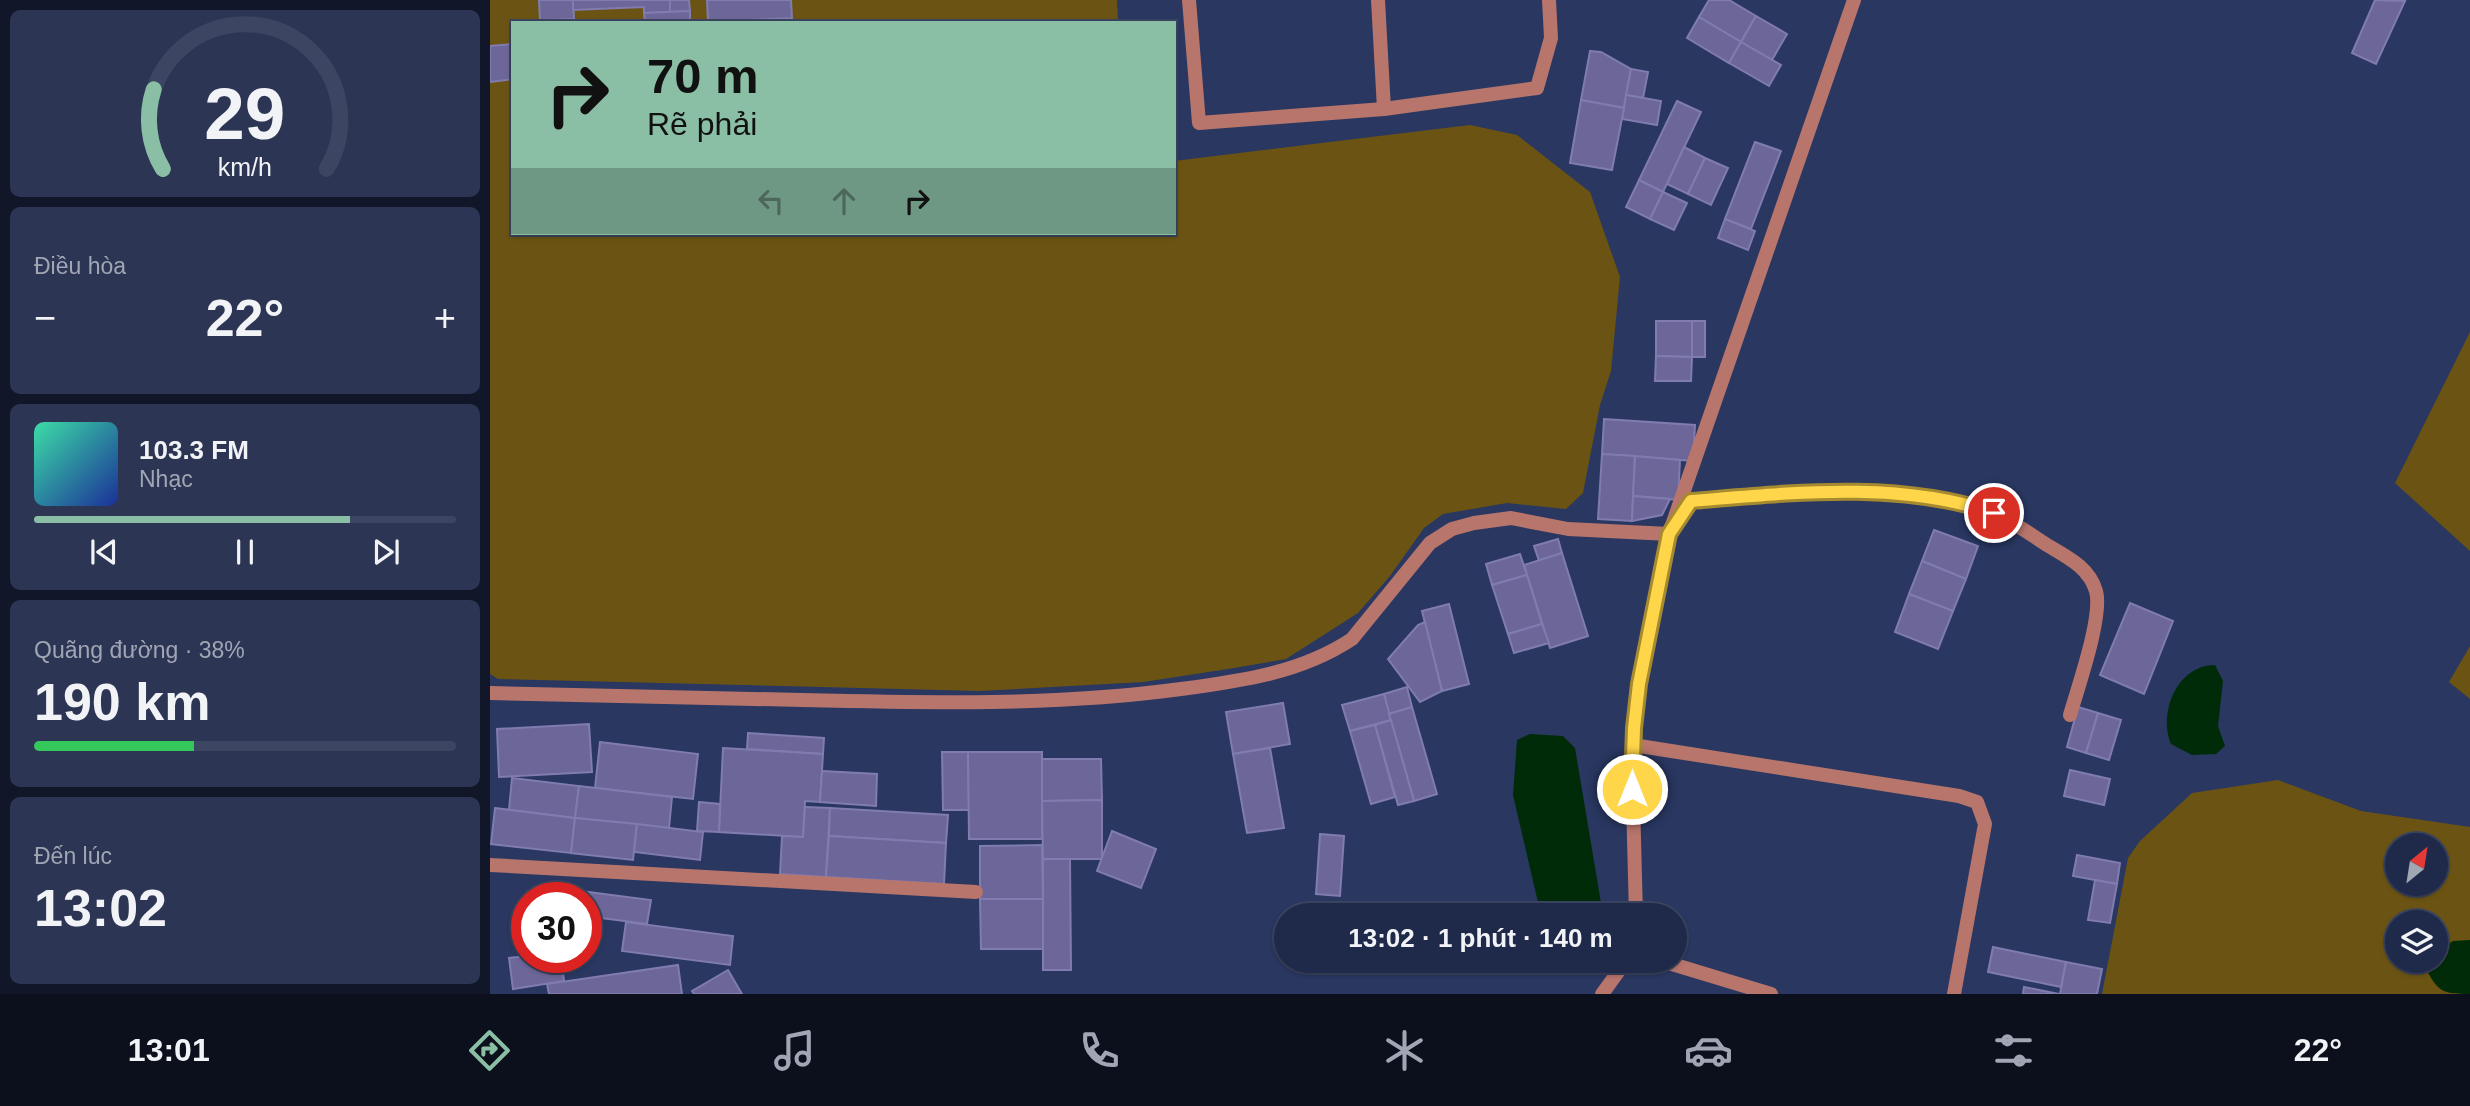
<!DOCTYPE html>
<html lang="vi">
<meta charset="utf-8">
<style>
:root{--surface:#1f2949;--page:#2c3553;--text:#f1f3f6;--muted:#a1a6b4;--line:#3c4561;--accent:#8abfa5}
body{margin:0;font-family:Helvetica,sans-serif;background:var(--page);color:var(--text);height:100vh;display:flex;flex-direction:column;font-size:26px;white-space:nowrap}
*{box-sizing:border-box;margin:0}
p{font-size:23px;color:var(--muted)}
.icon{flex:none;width:38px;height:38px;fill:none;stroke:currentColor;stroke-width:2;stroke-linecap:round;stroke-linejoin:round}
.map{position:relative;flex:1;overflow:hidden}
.panel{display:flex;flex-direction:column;gap:10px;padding:10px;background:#111728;width:490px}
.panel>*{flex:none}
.banner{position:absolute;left:21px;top:21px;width:665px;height:214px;border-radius:0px;box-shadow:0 2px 5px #0004,0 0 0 2px var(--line);background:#8abfa5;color:#111;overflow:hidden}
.needle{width:46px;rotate:30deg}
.controls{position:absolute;left:1895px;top:833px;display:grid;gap:14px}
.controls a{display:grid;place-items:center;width:63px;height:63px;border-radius:50%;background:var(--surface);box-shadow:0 2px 5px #0004,0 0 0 2px var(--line);font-size:35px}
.speed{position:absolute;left:21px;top:882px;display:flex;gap:14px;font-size:35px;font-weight:700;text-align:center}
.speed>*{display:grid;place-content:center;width:91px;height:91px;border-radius:50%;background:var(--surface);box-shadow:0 2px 5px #0004,0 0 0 2px var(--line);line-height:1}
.speed .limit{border:10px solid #d22;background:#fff;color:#111}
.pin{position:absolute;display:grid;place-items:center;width:60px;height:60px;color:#fff;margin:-30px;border:4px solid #fff;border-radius:50%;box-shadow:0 2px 7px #0007}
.me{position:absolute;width:77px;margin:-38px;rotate:0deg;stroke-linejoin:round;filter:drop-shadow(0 0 5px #0008)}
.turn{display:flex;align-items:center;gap:24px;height:147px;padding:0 21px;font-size:32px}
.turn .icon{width:91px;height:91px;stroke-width:2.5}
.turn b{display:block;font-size:49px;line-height:60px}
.lanes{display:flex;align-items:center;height:66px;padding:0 21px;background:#0003;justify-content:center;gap:35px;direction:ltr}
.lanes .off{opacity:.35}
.big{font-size:52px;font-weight:600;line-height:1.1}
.panel .card{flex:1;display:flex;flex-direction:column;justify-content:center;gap:10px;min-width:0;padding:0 24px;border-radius:10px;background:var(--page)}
.panel .dial{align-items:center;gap:0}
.dial svg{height:182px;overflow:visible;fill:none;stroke:var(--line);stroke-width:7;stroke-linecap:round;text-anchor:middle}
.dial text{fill:var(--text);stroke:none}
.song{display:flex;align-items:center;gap:21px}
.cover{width:84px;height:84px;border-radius:10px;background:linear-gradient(135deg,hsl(160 70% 55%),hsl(230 70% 35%))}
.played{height:7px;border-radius:4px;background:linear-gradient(90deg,var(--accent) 75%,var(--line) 75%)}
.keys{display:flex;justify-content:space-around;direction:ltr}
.heat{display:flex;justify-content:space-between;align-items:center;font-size:38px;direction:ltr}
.charge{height:10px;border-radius:5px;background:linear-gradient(90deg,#34c759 38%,var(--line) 0)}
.trip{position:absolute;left:784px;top:903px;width:413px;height:70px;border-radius:35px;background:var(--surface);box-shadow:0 2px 5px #0004,0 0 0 2px var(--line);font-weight:600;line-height:70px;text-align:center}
.menu{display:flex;height:112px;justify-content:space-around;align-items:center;background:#0c101d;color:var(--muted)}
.menu .icon{width:49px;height:49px}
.menu .selected{color:var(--accent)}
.menu b{font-size:32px;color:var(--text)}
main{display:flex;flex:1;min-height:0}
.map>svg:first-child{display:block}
</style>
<main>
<section class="panel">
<div class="card dial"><svg viewBox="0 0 100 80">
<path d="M14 69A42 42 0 1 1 86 69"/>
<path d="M14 69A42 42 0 0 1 10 34" stroke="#8abfa5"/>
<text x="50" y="56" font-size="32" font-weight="700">29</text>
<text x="50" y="72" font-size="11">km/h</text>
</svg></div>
<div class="card"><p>Điều hòa</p>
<div class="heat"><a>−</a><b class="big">22°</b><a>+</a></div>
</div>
<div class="card">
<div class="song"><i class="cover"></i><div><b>103.3 FM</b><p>Nhạc</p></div></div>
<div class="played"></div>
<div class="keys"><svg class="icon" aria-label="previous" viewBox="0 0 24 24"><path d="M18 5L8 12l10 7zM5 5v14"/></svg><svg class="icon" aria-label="pause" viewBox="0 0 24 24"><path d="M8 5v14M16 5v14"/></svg><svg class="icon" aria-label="next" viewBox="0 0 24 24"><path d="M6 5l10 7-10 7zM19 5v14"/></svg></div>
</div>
<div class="card"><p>Quãng đường · 38%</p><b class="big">190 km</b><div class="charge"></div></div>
<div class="card"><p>Đến lúc</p><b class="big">13:02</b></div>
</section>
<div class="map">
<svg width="1980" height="994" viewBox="0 0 1980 994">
<rect width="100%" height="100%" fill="#293761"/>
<g fill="#6b5413" fill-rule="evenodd">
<polygon points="0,0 627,0 628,23 23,23 23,233 684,233 684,161 980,125 1027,135 1100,192 1130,277 1121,371 1110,405 1093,493 1076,509 1017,503 953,514 934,528 900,576 868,613 796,659 738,669 653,682 490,691 8,679 0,674"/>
<polygon points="1980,332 1980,551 1905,483"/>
<polygon points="1980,646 1980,699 1959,682"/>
<path d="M1788 780 1871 811 1980 827V994H1612L1638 858 1650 841 1702 793ZM1908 845H1946V884H1908ZM1908 922H1946V961H1908Z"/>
</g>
<g fill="#002b09">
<path d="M1725 665 1733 681 1728 726 1735 746 1726 754 1702 755 1681 744C1668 711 1688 665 1725 665Z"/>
<polygon points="1040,734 1073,736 1085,748 1113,915 1051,915 1023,795 1027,740"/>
<path d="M1980 940V994C1952 994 1948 992 1935 967L1939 961H1946V952L1963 941Z"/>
</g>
<g fill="#6c6798" stroke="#807caf" stroke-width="2">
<polygon points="49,0 83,0 84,19 50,20"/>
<polygon points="83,0 180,0 180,12 154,13 154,7 83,10"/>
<polygon points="180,0 199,0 200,11 180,12"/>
<polygon points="217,0 301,0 302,18 218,22"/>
<polygon points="1219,0 1239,0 1266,16 1251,42 1209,17"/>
<polygon points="1885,0 1915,1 1886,64 1862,53"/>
<polygon points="200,11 200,23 155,23 154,13"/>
<polygon points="1266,16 1297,34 1282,60 1251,42"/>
<polygon points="1209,17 1251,42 1239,63 1197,38"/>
<polygon points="1251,42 1291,65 1279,86 1239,63"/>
<polygon points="23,44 23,79 0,82 0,46"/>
<polygon points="1100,51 1111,52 1141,69 1134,108 1091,100"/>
<polygon points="1141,69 1158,72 1153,98 1136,95"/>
<polygon points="1136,95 1171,101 1167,125 1132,119"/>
<polygon points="1091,100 1134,108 1122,170 1080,163"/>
<polygon points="1187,101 1211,112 1173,192 1149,180"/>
<polygon points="1265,142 1291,151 1261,229 1235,219"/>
<polygon points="1194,147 1215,158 1198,194 1177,184"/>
<polygon points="1215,158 1238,168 1221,205 1198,194"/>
<polygon points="1149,180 1173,192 1160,219 1136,207"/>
<polygon points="1173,192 1197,203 1184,230 1160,219"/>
<polygon points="1235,219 1265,231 1258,250 1228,238"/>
<polygon points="1166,321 1202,321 1202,357 1166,356"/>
<rect x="1202" y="321" width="13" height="36"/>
<polygon points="1166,356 1202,357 1201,381 1165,381"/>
<polygon points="1114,419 1205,425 1203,461 1112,454"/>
<polygon points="1112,454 1145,456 1142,521 1108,519"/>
<polygon points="1145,456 1190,460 1188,500 1143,496"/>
<polygon points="1143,496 1180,499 1172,515 1142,521"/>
<polygon points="1444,530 1488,546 1476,579 1432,561"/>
<polygon points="1068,539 1072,553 1049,561 1044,546"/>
<polygon points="1072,553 1098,636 1060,648 1034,565"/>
<polygon points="1030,554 1037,575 1002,585 996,564"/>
<polygon points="1432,561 1476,579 1463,611 1419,594"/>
<polygon points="1037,575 1052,624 1018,634 1002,585"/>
<polygon points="1419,594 1463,611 1448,649 1405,632"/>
<polygon points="1640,603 1683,621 1654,694 1610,675"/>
<polygon points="959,604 979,684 952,691 932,611"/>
<polygon points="935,622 952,691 930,702 898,659 928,625"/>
<polygon points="1052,624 1059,643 1024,653 1018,634"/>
<polygon points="917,687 922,707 899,714 894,694"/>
<polygon points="894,694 901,720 860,731 852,705"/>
<polygon points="793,703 800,744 743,754 736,712"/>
<polygon points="922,707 947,794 924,801 899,714"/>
<polygon points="1588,707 1608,713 1596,753 1577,747"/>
<polygon points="1608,713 1631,720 1619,760 1596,753"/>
<polygon points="901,720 924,801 908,805 885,725"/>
<polygon points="99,724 102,772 9,777 7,729"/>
<polygon points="885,725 905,797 881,804 860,731"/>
<polygon points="258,733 334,738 333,754 257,749"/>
<polygon points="110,742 208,754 203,799 105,788"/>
<polygon points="233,748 333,754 330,802 315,801 313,837 229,832"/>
<polygon points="780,748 794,828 757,833 743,754"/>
<polygon points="452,752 478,752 479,810 453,810"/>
<polygon points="478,752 552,752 552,839 479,839"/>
<polygon points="552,759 611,759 612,800 552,801"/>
<polygon points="1580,770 1620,779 1614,805 1574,796"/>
<polygon points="332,771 387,774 386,806 330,802"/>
<polygon points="22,778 89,786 85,818 19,810"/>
<polygon points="89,786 182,797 179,828 85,818"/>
<polygon points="612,800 612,859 553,859 552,801"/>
<polygon points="209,802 230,804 229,832 207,831"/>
<polygon points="315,807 340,808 336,877 290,874 292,836 313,837"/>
<polygon points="5,808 85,818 81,853 1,844"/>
<polygon points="340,808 458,815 456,843 339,836"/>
<polygon points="85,818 147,824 143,860 81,853"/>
<polygon points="147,824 213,832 210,860 144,852"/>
<polygon points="622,831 666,849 651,888 607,871"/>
<polygon points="830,834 854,836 850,896 826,894"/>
<polygon points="339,836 456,843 454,884 336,877"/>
<polygon points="552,845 553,899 490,899 490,846"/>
<polygon points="1587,855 1630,863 1627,884 1583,876"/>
<polygon points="553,859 580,859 581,970 553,970"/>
<polygon points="1605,880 1627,884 1620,923 1598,920"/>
<polygon points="83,890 161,900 157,924 96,916 96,898 82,898"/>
<polygon points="490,899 553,899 553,949 491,949"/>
<polygon points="136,922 243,936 240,965 132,951"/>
<polygon points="1503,947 1576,962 1571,987 1498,972"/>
<polygon points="37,956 71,957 74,981 23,989 19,958"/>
<polygon points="1576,962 1612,969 1607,994 1570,994"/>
<polygon points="188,965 192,994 59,994 57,984"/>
<polygon points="238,970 252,994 204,994 202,991"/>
<polygon points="1534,987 1569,994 1533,994"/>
</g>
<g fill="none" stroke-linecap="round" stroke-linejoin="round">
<g stroke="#b7756c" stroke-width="14">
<polyline points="699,0 709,123 894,109 1047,88 1061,38 1059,0"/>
<polyline points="888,0 894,109"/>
<path d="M0 693C104 695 208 697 312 700 438 703 565 706 691 689 751 681 811 673 862 639L940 543 962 529 984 523 1021 518 1078 529 1179 534 1201 501C1287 495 1422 479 1502 512 1521 520 1540 534 1557 545 1577 557 1599 567 1606 591 1613 616 1588 687 1580 715"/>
<polyline points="1143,745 1469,796 1487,802 1495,824 1464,994"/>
<polyline points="0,865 486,892"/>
<polyline points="1146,915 1142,764 1144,728 1149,684 1179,534 1364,0"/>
<polyline points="1172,961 1281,994"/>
<polyline points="1112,994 1136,961"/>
</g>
</g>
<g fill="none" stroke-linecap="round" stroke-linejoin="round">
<g stroke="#a68a30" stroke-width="18">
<path id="route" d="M1142 789 1144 728 1149 684 1179 534 1201 501C1300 493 1408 480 1504 513"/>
</g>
<use href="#route" stroke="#ffd54a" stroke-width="12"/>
</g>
</svg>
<div class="controls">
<a><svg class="needle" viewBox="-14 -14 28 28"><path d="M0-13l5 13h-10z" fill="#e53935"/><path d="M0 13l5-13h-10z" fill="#a1a6b4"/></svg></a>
<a><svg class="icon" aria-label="layers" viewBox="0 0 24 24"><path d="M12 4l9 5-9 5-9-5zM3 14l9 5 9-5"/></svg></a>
</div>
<div class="speed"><div class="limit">30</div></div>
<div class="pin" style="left:1504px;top:513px;background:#d93025"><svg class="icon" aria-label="arrive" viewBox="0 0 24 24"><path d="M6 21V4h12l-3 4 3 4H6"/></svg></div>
<svg class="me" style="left:1142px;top:789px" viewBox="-20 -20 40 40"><circle r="17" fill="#ffd54a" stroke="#fff" stroke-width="3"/><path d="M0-11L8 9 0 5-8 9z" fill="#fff"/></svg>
<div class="trip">13:02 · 1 phút · 140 m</div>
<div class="banner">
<div class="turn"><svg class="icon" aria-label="right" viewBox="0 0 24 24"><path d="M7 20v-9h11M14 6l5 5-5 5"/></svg><div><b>70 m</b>Rẽ phải</div></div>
<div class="lanes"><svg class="icon off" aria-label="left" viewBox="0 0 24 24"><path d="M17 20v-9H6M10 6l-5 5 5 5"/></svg><svg class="icon off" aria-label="ahead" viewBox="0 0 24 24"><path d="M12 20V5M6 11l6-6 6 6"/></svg><svg class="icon" aria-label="right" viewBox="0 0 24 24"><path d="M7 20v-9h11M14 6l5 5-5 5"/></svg></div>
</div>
</div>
</main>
<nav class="menu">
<b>13:01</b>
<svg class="icon selected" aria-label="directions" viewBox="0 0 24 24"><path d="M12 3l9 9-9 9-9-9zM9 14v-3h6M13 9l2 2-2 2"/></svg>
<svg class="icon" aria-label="music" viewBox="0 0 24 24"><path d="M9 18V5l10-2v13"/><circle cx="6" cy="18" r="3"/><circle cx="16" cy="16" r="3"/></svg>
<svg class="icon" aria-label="phone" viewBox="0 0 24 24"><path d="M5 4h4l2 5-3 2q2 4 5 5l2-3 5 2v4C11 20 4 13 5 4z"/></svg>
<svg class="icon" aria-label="climate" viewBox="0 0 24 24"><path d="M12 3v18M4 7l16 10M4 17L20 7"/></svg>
<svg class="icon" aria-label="car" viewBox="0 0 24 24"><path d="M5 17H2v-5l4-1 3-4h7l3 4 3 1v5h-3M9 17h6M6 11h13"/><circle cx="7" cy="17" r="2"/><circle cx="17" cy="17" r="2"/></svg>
<svg class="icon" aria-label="filters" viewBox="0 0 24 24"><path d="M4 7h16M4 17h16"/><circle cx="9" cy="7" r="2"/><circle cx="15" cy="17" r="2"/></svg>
<b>22°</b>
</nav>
